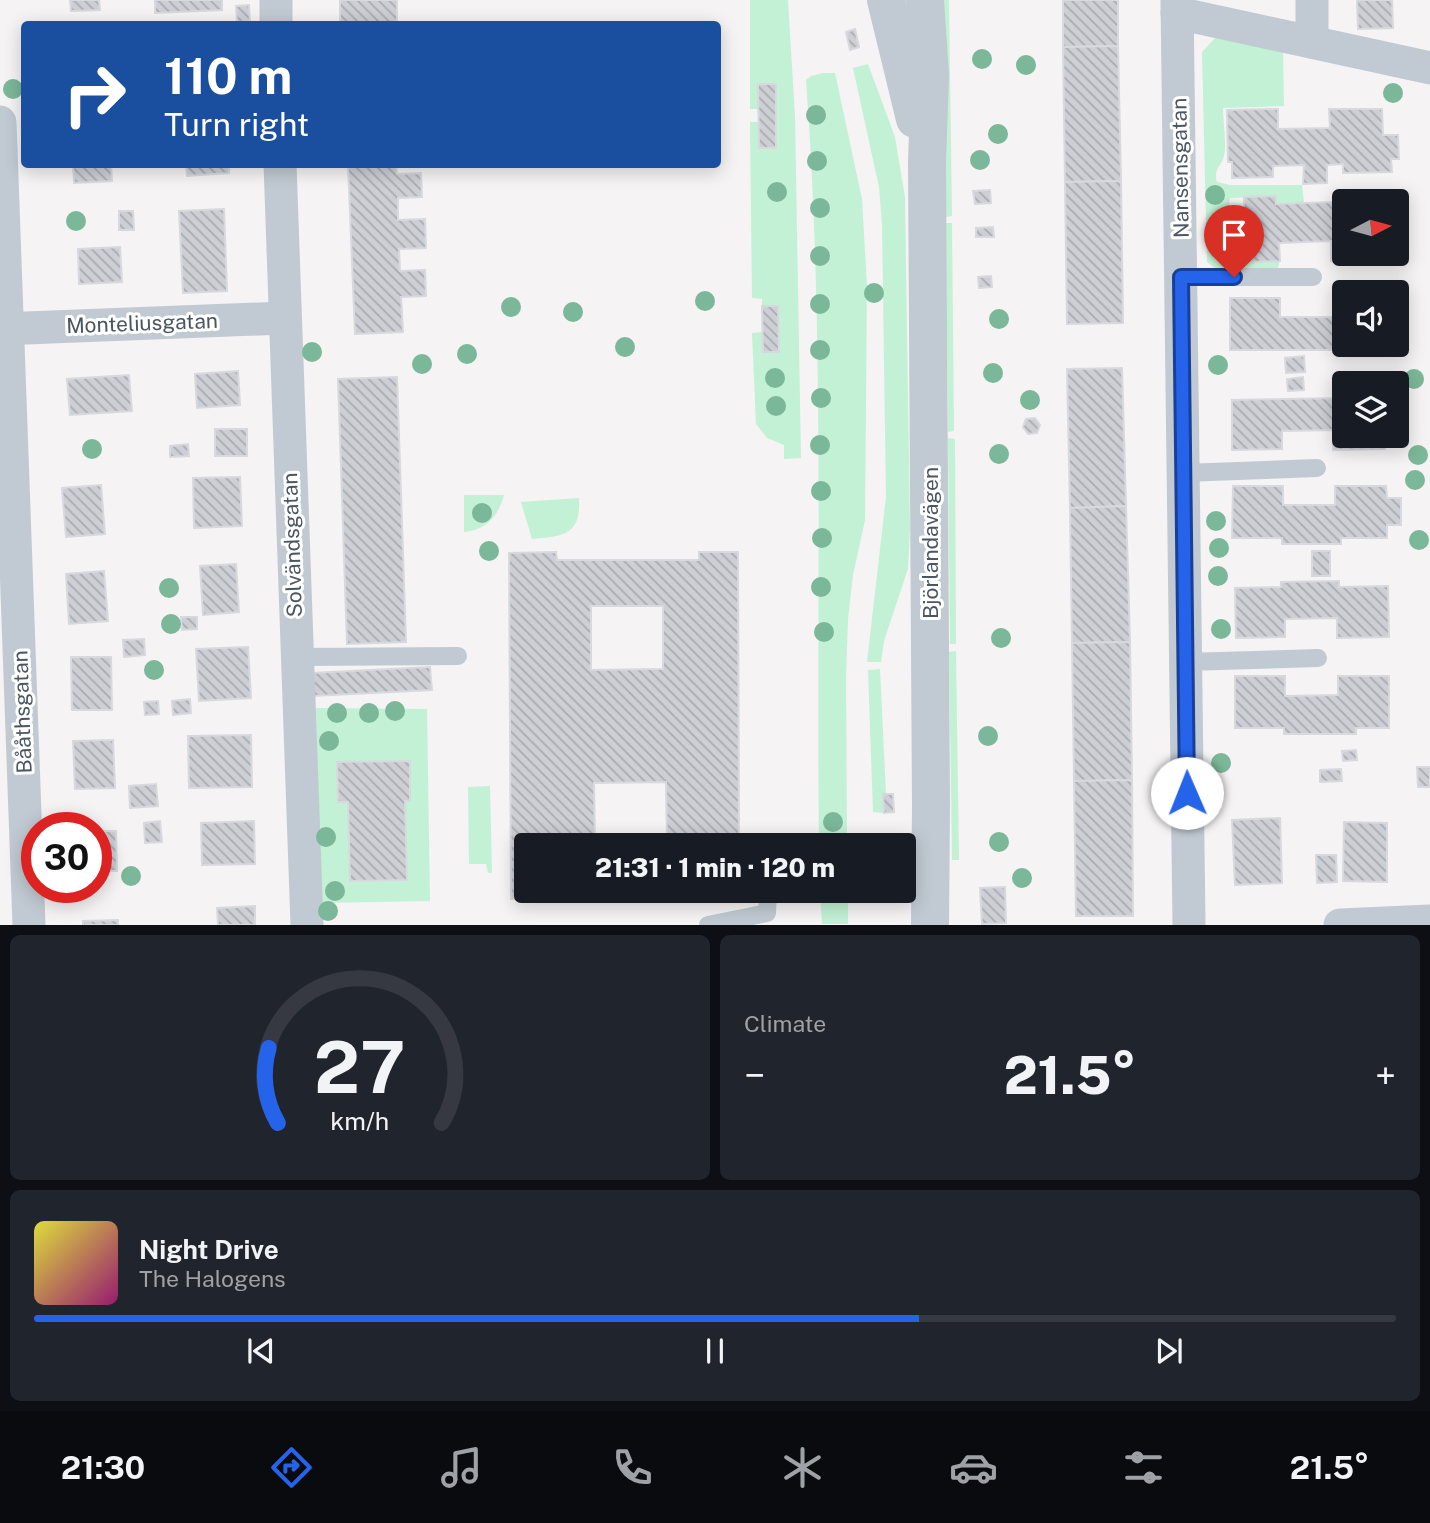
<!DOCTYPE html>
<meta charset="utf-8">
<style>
:root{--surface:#171b24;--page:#20242c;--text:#f1f3f6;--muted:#9ea1a6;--line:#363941;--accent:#2563eb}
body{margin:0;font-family:"Public Sans",sans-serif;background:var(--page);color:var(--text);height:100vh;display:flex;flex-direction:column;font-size:26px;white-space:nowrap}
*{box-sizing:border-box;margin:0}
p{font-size:23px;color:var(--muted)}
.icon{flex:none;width:38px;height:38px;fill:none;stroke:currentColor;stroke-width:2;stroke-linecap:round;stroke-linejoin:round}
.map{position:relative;height:925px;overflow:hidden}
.panel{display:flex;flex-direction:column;gap:10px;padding:10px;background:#0d0f14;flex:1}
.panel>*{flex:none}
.top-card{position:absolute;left:21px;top:21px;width:700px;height:147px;border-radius:7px;box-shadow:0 4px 18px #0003;background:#1a4fa0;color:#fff;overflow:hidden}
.needle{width:46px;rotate:84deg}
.fabs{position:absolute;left:1332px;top:189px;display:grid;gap:14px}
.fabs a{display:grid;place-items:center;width:77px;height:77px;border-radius:7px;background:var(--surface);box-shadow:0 4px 18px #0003;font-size:35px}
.speed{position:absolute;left:21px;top:812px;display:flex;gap:14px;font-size:35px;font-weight:700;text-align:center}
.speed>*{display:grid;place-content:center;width:91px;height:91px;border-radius:50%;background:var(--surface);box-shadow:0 4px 18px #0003;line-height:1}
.speed .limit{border:10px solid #d22;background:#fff;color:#111}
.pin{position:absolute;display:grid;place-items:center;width:60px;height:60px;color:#fff;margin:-72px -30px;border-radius:50% 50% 50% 0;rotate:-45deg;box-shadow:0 0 7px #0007}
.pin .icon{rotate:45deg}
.me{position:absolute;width:77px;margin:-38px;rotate:359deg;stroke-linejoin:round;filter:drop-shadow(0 0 5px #0008)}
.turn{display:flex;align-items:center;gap:24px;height:147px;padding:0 28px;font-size:32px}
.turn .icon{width:91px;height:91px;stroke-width:2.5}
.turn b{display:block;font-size:49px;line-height:60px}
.big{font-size:52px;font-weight:800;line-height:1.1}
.panel .tile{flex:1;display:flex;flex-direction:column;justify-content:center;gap:10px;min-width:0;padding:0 24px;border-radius:10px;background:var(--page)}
.panel .dial{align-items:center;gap:0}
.dial svg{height:182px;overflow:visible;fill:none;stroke:var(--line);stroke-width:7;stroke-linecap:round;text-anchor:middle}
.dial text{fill:var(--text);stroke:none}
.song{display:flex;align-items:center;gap:21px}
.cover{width:84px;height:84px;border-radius:10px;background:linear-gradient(135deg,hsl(60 70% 55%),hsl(320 70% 35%))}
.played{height:7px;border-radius:4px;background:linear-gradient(90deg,var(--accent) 65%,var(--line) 65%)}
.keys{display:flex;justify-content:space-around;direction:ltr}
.heat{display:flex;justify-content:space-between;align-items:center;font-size:38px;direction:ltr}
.panel .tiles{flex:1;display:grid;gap:10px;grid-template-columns:1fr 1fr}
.tile:last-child{grid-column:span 2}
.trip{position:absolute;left:514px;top:833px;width:402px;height:70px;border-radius:7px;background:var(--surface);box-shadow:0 4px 18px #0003;font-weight:800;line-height:70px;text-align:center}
.tab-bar{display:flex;height:112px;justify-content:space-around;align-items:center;background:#090b0e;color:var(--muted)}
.tab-bar .icon{width:49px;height:49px}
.tab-bar .active{color:var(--accent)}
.tab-bar b{font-size:32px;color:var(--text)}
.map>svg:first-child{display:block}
</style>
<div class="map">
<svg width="1430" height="925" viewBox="0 0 1430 925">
<defs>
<pattern id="building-back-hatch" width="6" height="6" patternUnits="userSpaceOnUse" patternTransform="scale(1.75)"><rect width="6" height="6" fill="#cdcfd5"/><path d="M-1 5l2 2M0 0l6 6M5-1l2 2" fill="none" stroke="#a8abb0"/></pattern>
</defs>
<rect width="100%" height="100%" fill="#f5f3f3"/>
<g fill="#c3f1d5">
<polygon points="750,0 788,0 795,117 801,458 784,459 784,445 767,438 756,424 752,333 762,332 763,352 779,351 778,307 762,306 762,299 752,298 750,122 759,122 759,148 776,148 776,84 759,109 750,109"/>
<polygon points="942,0 949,0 952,216 946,217"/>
<path d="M1217 36 1283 50 1284 106 1223 108C1223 120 1227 145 1224 156 1221 167 1213 169 1217 182L1230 185H1302L1304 203 1276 204V196L1230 198 1229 205 1224 211 1225 263 1280 261 1277 270H1217L1207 262 1202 52Z"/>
<polygon points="868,64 895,137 905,197 910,528 908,569 884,641 881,662 867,662 886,497 882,224 879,187 853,68"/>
<path d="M823 73H835L862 199 867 286 865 520 853 575 848 619 846 676 847 845H819C816 590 825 335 806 80L811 76Z"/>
<polygon points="946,223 952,223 954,431 948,432"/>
<polygon points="948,438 955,439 956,644 950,644"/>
<path d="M464 495H504C498 516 487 530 464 532Z"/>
<path d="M579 498C581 536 563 536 532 539L521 502Z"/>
<polygon points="956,651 959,860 952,860 949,652"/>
<polygon points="880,669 886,794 883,795 884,813 873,812 868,670"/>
<polygon points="316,708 427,709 430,901 319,903"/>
<polygon points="490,786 492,873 488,873 486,864 469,864 468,787"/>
<polygon points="820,891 848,891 848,924 822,924"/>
</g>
<g fill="url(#building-back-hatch)" stroke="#d7d9de" stroke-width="2" fill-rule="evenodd">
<polygon points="70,0 99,0 100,10 71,11"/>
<polygon points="155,0 222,0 222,10 155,13"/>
<rect x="340" y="0" width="57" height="24"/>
<polygon points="1063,0 1118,0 1118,46 1063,47"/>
<polygon points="1357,0 1392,0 1393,28 1358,29"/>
<polygon points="249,5 250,21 237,22 236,6"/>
<polygon points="855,29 859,47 850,50 846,32"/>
<polygon points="1118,46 1121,181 1065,182 1063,47"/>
<polygon points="758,84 776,84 776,148 759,148"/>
<polygon points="1278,109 1278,129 1330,128 1329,109 1382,109 1383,135 1398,135 1399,159 1391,159 1392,172 1343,173 1343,164 1327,165 1327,183 1303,184 1304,165 1273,166 1273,177 1232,178 1232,162 1228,162 1227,110"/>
<polygon points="73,164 111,164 112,181 74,183"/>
<polygon points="186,164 229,164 229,173 187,176"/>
<polygon points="348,164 396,164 397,174 421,173 422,197 398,198 398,220 425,219 426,248 399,249 400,271 425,270 426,296 401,297 403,332 355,334"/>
<polygon points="1121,181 1123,323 1067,324 1065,182"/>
<polygon points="990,190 991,203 975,204 973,191"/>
<polygon points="1381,195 1381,201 1357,201 1357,196"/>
<polygon points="1276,196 1276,204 1334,202 1334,210 1344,209 1344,254 1383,254 1383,259 1331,261 1331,241 1279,243 1280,261 1231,263 1229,211 1244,210 1244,197"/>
<polygon points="224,209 227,291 183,293 179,211"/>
<polygon points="119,211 133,211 134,230 119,230"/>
<polygon points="993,227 994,237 976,237 976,228"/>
<polygon points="120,247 122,282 79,284 78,249"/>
<polygon points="991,276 992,287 979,288 978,277"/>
<polygon points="1333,297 1344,297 1344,345 1384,345 1384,350 1230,350 1230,298 1280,298 1280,317 1333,317"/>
<polygon points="762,306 778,306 779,352 763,352"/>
<polygon points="1304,356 1305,372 1286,373 1285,358"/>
<polygon points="1122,368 1126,506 1070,508 1067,369"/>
<polygon points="238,371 240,405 197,408 195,374"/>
<polygon points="129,375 132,411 70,415 67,379"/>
<polygon points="397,377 406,642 347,644 338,379"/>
<polygon points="1303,377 1304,390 1288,391 1287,379"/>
<polygon points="1344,398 1344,436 1385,436 1385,449 1333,450 1333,430 1282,431 1282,449 1232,450 1232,400"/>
<polygon points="1035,418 1040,425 1037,433 1028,434 1023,427 1026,419"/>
<rect x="215" y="429" width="32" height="27"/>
<polygon points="188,444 189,456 170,457 170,446"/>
<polygon points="240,477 242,526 194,528 193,478"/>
<polygon points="101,485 105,534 66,537 62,488"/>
<polygon points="1233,486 1283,486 1283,505 1335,505 1335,486 1386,486 1387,498 1401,498 1401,525 1387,525 1387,538 1341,538 1341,544 1282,544 1282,538 1232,538"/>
<polygon points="1126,506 1130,642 1072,643 1070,508"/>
<rect x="1312" y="551" width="18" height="25"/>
<path d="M556 552 557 560H699V552H738L739 845H667L666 782 594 783 595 845H527V891H631H558L557 899H511L509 553ZM591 606H663V669L591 670Z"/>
<polygon points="236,564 239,612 203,615 200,566"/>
<polygon points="104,571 108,621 69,624 66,574"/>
<polygon points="1339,581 1339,587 1388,586 1389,637 1337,638 1337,618 1285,619 1285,637 1236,638 1235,588 1281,587 1281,582"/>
<polygon points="181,617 197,617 197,629 182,630"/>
<polygon points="144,639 145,655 124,657 123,640"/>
<polygon points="1130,642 1132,780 1074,781 1072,643"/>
<polygon points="248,647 251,698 199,701 196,649"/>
<polygon points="71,657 111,657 112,710 72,710"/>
<polygon points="430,667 432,690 313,696 312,673"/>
<polygon points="1235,676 1285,676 1285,696 1338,695 1338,676 1389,676 1389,728 1356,728 1356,734 1284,734 1284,728 1235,728"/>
<polygon points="190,699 191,713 173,715 172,701"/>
<polygon points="158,701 159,714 145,715 144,702"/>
<polygon points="251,735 252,787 189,788 188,736"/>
<polygon points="113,740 115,788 75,789 73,741"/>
<polygon points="1356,750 1357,760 1343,761 1342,751"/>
<polygon points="410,761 410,801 405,801 407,880 350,881 348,802 338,802 337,762"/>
<polygon points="1417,767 1430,767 1430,787 1418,787"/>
<polygon points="1341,769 1342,781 1320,782 1320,770"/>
<polygon points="1132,780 1133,916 1076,916 1074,781"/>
<polygon points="156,784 158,806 130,808 129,786"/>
<polygon points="883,794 893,794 894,812 884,813"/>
<polygon points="1280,818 1282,883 1235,885 1232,820"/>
<polygon points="160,821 162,842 145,843 144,823"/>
<polygon points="254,821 255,864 202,865 201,823"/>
<polygon points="1344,822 1387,823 1387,882 1343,881"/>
<polygon points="96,831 116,831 117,871 96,871"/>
<polygon points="1316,855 1336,855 1337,882 1317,883"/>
<polygon points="1005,887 1006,923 982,924 980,888"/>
<rect x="700" y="891" width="39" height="7"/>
<polygon points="255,906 255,925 218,925 217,908"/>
<polygon points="118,920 118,925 83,925 83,921"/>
</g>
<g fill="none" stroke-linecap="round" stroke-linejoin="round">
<g stroke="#c1cad2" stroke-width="18">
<polyline points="1181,277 1313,277"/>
<polyline points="1183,473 1317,468"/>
<polyline points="297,657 458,656"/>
<polyline points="1185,662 1318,658"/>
<polyline points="708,925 767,913 768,891"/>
</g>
<g stroke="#c1cad2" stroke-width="33">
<polyline points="276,0 276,24"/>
<polyline points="1177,0 1189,925"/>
<polyline points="1312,0 1312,42"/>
<polyline points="1177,13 1430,68"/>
<polyline points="0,122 29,925"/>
<polyline points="280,164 307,925"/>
<polyline points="0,329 284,318"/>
<polyline points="1340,925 1430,921"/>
</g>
<g stroke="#c1cad2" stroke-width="38">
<polyline points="886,0 915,119"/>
<polyline points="925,0 930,75 927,162 931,807 930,925"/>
</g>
</g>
<g fill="#7bb799">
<circle cx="982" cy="59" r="10"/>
<circle cx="1026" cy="65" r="10"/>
<circle cx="13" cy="89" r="10"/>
<circle cx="1393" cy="93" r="10"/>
<circle cx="816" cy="115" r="10"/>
<circle cx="998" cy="134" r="10"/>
<circle cx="980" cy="160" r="10"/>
<circle cx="817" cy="161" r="10"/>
<circle cx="777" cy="192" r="10"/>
<circle cx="1215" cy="195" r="10"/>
<circle cx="820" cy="208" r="10"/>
<circle cx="76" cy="221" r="10"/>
<circle cx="820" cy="256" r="10"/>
<circle cx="874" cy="293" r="10"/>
<circle cx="705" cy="301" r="10"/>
<circle cx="820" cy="304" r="10"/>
<circle cx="511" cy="307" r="10"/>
<circle cx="573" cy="312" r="10"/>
<circle cx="999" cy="319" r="10"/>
<circle cx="625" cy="347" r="10"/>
<circle cx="820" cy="350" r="10"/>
<circle cx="312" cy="352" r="10"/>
<circle cx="467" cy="354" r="10"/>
<circle cx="422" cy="364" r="10"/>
<circle cx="1218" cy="365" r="10"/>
<circle cx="993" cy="373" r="10"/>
<circle cx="775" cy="378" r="10"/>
<circle cx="1414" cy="379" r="10"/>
<circle cx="821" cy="398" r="10"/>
<circle cx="1030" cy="400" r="10"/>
<circle cx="776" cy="406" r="10"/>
<circle cx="820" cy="445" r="10"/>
<circle cx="92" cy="449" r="10"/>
<circle cx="999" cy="454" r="10"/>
<circle cx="1418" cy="455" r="10"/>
<circle cx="1415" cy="480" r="10"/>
<circle cx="821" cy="491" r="10"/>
<circle cx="482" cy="513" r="10"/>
<circle cx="1216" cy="521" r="10"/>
<circle cx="822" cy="538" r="10"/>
<circle cx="1419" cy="540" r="10"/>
<circle cx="1219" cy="548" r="10"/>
<circle cx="489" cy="551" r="10"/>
<circle cx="1218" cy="576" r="10"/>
<circle cx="821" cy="587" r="10"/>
<circle cx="169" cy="588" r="10"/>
<circle cx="171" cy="624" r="10"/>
<circle cx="1221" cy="629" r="10"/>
<circle cx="824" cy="632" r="10"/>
<circle cx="1001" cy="638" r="10"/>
<circle cx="154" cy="670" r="10"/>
<circle cx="395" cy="711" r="10"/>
<circle cx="337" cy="713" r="10"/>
<circle cx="369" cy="713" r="10"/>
<circle cx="988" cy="736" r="10"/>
<circle cx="329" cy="741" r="10"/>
<circle cx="1221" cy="763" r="10"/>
<circle cx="833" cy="822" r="10"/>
<circle cx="326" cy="837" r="10"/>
<circle cx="999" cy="842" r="10"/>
<circle cx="131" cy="876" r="10"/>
<circle cx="1022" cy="878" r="10"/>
<circle cx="335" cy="891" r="10"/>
<circle cx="328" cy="911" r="10"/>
</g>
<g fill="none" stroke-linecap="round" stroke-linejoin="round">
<g stroke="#184099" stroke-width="18">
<polyline id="route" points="1187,793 1181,277 1234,277"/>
</g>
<use href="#route" stroke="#2563eb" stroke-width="12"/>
</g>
<g text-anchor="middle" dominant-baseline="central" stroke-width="6" stroke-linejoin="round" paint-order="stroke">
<g font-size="21" fill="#4a5661" stroke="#fff">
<text transform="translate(1180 168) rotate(-91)">Nansensgatan</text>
<text transform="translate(142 323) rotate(-2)">Monteliusgatan</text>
<text transform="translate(930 543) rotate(-90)">Björlandavägen</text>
<text transform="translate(292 545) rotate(-92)">Solvändsgatan</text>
<text transform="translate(22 712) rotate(-92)">Bååthsgatan</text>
</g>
</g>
</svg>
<div class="fabs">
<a><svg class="needle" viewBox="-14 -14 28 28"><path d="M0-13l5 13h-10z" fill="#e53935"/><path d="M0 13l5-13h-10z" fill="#9ea1a6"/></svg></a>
<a><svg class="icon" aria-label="sound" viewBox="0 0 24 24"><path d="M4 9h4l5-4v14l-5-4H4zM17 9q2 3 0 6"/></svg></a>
<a><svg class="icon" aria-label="layers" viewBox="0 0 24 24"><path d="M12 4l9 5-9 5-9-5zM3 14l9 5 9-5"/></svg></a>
</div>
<div class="speed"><div class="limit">30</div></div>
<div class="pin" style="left:1234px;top:277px;background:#d93025"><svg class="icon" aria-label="arrive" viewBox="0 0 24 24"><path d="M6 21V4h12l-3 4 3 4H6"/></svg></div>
<svg class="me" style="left:1187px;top:793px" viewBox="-20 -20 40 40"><circle r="19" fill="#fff"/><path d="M0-13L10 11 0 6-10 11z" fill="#2563eb"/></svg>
<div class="trip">21:31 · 1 min · 120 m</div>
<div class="top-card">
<div class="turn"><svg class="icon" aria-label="right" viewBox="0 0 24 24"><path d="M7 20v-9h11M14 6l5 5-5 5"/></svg><div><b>110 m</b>Turn right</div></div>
</div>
</div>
<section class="panel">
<div class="tiles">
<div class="tile dial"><svg viewBox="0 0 100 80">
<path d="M14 69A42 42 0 1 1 86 69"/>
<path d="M14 69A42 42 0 0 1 10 36" stroke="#2563eb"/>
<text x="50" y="56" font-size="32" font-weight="700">27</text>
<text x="50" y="72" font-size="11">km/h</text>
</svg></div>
<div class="tile"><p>Climate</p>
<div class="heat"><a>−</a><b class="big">21.5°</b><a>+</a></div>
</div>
<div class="tile">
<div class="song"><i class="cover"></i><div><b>Night Drive</b><p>The Halogens</p></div></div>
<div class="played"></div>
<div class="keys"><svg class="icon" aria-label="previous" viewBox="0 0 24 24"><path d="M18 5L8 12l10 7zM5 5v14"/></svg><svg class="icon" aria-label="pause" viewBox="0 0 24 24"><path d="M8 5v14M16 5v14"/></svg><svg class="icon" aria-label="next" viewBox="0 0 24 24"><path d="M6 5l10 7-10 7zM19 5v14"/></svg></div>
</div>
</div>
</section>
<nav class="tab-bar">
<b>21:30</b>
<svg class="icon active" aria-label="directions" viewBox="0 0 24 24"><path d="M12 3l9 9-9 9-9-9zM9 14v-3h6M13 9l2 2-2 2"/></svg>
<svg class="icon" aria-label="music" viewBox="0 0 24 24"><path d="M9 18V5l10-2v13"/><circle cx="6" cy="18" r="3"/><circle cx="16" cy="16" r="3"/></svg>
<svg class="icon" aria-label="phone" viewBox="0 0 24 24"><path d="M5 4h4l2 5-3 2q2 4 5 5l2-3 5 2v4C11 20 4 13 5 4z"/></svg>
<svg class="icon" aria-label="climate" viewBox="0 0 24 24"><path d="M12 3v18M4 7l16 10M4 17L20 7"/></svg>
<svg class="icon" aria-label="car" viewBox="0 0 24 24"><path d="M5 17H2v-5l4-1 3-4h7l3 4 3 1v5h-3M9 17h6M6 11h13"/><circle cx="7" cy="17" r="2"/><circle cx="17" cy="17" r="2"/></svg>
<svg class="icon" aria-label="filters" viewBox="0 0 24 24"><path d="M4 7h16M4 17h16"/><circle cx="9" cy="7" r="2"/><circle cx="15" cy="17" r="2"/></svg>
<b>21.5°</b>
</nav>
